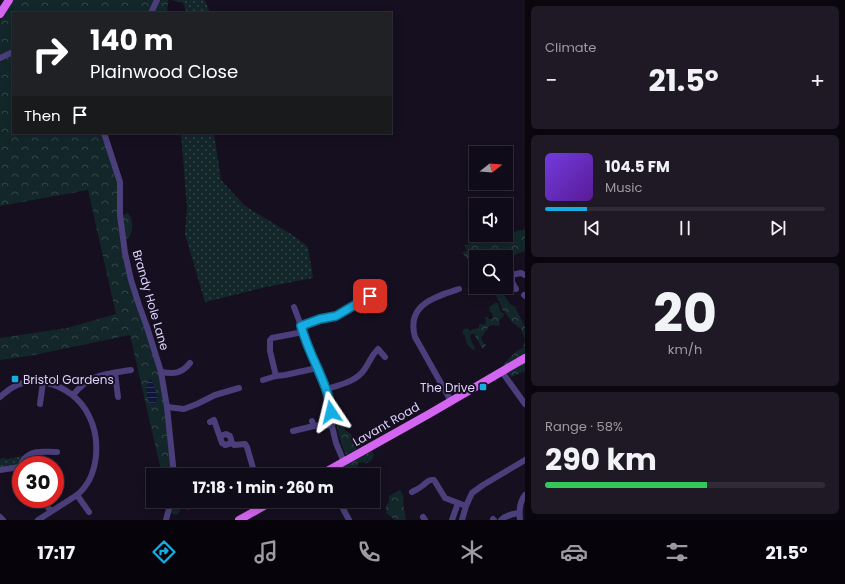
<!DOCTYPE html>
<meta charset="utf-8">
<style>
:root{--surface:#100b18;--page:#1e1925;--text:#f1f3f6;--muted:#9c9ba2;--line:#302b37;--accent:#16ade3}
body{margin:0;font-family:Poppins,sans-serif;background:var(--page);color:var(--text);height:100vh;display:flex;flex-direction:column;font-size:15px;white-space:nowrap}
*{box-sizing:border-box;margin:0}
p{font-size:13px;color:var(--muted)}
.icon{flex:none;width:22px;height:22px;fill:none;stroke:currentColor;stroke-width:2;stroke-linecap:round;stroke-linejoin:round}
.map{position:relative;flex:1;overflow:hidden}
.side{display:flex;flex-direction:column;gap:6px;padding:6px;background:#09060d;width:320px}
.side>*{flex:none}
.banner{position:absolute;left:12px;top:12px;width:380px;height:122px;border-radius:0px;box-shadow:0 2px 10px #0003,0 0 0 1px var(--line);background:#202124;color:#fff;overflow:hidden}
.needle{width:26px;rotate:73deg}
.buttons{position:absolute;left:469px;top:146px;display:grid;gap:8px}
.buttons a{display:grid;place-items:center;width:44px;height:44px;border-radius:0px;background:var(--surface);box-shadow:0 2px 10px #0003,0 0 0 1px var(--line);font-size:20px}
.speed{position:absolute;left:12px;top:456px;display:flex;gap:8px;font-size:20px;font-weight:700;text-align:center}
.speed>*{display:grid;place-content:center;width:52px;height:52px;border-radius:50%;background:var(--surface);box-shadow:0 2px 10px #0003,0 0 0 1px var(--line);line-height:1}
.speed .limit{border:6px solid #d22;background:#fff;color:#111}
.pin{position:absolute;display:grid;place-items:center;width:34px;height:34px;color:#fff;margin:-17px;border-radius:8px;box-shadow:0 2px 6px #0006}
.me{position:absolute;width:44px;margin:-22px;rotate:350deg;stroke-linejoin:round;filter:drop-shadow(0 0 3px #0008)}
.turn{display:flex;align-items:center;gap:14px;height:84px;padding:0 12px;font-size:18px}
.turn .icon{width:52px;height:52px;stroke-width:2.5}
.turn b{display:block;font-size:28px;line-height:34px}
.then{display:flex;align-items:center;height:38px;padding:0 12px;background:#0003;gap:8px;font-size:15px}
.big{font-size:30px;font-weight:700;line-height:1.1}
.side .card{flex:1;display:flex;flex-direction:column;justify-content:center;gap:6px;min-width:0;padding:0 14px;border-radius:6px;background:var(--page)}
.side .dial{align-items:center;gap:0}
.dial b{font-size:52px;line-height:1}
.song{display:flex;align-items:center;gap:12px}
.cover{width:48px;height:48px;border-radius:6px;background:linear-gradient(135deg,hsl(260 70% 55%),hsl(270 70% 35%))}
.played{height:4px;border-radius:2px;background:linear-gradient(90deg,var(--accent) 15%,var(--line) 15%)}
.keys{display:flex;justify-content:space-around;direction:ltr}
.heat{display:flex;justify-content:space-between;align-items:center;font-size:22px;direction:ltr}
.charge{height:6px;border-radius:3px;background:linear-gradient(90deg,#34c759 58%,var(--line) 0)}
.trip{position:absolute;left:146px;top:468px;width:234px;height:40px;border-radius:0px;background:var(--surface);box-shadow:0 2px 10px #0003,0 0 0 1px var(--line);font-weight:700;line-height:40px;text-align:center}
.tabs{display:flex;height:64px;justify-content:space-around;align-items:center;background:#06040a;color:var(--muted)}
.tabs .icon{width:28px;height:28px}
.tabs .on{color:var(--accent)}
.tabs b{font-size:18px;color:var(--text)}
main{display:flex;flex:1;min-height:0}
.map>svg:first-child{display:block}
</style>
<main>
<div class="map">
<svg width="525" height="520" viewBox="0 0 525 520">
<defs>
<pattern id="grass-dots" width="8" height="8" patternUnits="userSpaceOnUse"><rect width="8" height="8" fill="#13272a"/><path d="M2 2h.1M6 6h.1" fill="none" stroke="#35454a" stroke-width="1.8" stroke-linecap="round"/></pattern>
<pattern id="forest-crowns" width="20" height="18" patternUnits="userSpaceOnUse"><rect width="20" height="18" fill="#13272a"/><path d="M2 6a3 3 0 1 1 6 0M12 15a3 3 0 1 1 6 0" fill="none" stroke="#35454a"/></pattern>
<pattern id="water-rules" width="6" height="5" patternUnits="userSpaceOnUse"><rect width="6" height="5" fill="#0e173a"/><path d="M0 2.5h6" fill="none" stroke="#313857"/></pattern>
</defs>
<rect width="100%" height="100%" fill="#150f20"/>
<g fill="url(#grass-dots)">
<polygon points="172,0 205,0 210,13 187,13 183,3"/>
<polygon points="181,133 214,133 221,180 245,206 294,236 308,247 313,278 266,287 205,302 185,234 187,208"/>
<polygon points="34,455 43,455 45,459 43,462 0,468 0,459 5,458 8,459 22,456"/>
</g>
<g fill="url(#forest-crowns)">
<polygon points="12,0 168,0 167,13 13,13 13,133 102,133 118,182 124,253 159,373 165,403 172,475 162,475 130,335 29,356 0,360 0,338 67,328 116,314 88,190 0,206 0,21"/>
<path d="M128 213C134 221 133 229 129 238L125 239 122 215Z"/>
<polygon points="525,229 525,251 506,258 506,257 476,257 476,271 462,252 467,251 464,245 502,235 506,235 506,234"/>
<path d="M491 287H498L510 304 515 307 525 327V371L511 377 503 366C505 361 517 350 523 348L525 339 521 329 513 323 506 314 502 309 500 303Z"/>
<path d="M495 303H498L500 311 504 314 503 317 499 320 500 324 498 326 493 325 489 326C486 331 483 334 481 338L483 343 486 345 484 348H482L476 338 475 334H471L470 337 473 345 475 347V349L473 350C468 346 465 342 465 336L462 333 464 329 466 328 470 331 473 329 479 328V325L481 324 484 325 486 323 485 317H488L489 319H493L492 313 489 311 490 309 489 307Z"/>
<path d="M341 413 344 417 345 430C353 434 355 441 357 449L346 455C340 441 336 429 336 414Z"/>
<polygon points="371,449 374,455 371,461 366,464 363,462 358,463 357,471 350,475 325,475"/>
<path d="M400 490C406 499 402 500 404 508 404 512 406 514 405 518L407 520H395L386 513V506L389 501V496Z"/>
<polygon points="173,501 197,501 190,502 189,509 187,510 184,508 181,508 178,514 175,515 170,512"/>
</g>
<path fill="url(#water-rules)" d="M149 379H151L156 391 157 400 154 404H150C146 394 145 389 149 379Z"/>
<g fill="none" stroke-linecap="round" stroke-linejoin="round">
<g stroke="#4b3f7b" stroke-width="6">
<polyline points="151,13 157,0"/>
<polyline points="0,58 13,52"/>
<polyline points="104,133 120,182 120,215 125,253 131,280 139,305 147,327 161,372 167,407 174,475"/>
<polyline points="512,274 512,282 516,289"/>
<polyline points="506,276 521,273 525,275"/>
<polyline points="524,295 525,296"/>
<polyline points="294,307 317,368 327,389 330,402 332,426"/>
<polyline points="301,326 320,319 336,317 370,296"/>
<path d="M161 372C174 374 181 374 190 363"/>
<polyline points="502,372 525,404"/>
<polyline points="115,373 118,397"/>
<polyline points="276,376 285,375 317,368"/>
<polyline points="263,380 276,376 270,351 270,340 272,338 303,332"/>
<path d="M327 389C338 385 356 382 364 370 370 362 370 357 378 349L385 357"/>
<path d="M73 395C90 374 106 374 131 370"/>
<path d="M0 397C7 391 14 385 23 383 31 380 39 381 47 383 65 387 81 399 89 416 101 440 99 477 77 495L38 520"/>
<path d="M451 401 415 337C406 305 434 297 459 289"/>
<polyline points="40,404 43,382"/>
<polyline points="167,407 184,409 197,404 215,395 239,388"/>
<polyline points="312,421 314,426 323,425 332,426 336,443 344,462"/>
<polyline points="210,422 214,420 222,443 225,445 232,443 234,445 245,444 247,447 255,475"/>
<polyline points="293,431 314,426"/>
<polyline points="220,436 226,434 230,436 232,443"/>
<polyline points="0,470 20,467"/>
<path d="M21 471C20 467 21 463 24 459 33 449 45 452 57 452"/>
<path d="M412 492C415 490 419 489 422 486 427 483 427 479 434 480L445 498 466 506"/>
<polyline points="77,495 89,512"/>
<polyline points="41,499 51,511"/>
<polyline points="339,501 349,520"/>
<polyline points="0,517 3,520"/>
<polyline points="423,517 425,520"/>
<polyline points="493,519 494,520"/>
<polyline points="166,520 171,501"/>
<polyline points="452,520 458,503"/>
<polyline points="462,520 466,506 472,493 483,485 525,460"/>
<path d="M501 520C506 515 512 514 519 513"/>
<path d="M520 520C519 511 519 502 525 495"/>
</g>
<g stroke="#d365f0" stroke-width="8">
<polyline points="0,14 9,0"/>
<polyline points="320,475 429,414 525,358"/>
<polyline points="239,520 273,501"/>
</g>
</g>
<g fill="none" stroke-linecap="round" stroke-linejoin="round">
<g stroke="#0e7094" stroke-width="10">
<path id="route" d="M331 412C329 393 324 384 317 367 311 354 305 340 301 326L320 319 336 316 370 296"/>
</g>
<use href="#route" stroke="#16ade3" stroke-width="7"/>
</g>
<g fill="#16ade3" stroke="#150f20" stroke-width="1.5">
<rect x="11" y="375" width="8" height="8" rx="2"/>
<rect x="479" y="383" width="8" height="8" rx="2"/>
</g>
<g text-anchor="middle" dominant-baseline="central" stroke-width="4" stroke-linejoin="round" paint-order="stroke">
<g font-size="12" fill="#ded3fb" stroke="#150f20">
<text transform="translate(151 300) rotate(74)">Brandy Hole Lane</text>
<text transform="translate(386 424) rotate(-30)">Lavant Road</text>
</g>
<g font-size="12" fill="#ded3fb" stroke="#150f20" text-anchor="start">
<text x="23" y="379">Bristol Gardens</text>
<text x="475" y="387" text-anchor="end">The Drive</text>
</g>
</g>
</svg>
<div class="buttons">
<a><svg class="needle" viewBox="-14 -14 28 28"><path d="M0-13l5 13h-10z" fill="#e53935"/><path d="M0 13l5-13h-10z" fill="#9c9ba2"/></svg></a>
<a><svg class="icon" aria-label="sound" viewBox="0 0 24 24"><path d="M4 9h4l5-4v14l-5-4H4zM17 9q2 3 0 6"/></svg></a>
<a><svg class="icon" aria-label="search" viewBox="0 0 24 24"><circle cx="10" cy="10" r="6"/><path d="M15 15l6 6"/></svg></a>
</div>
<div class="speed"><div class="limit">30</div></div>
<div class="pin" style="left:370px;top:296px;background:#d93025"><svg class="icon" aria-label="arrive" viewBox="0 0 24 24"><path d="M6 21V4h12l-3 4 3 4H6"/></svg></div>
<svg class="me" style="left:331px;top:412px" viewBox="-20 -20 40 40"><path d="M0-17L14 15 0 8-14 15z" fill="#16ade3" stroke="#fff" stroke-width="4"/></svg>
<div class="trip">17:18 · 1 min · 260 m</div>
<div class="banner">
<div class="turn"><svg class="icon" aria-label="right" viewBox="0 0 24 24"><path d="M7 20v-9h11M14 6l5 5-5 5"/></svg><div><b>140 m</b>Plainwood Close</div></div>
<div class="then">Then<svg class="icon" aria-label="arrive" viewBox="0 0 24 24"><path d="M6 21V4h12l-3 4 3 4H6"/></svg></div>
</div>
</div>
<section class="side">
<div class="card"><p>Climate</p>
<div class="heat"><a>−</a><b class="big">21.5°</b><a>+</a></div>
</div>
<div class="card">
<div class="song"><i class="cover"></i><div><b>104.5 FM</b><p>Music</p></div></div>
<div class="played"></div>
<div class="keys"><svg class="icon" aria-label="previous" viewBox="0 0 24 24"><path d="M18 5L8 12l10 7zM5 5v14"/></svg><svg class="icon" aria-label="pause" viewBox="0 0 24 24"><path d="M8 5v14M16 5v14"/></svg><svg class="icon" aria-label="next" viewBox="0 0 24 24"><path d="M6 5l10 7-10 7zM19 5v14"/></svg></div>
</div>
<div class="card dial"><b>20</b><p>km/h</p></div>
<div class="card"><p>Range · 58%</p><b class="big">290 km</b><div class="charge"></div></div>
</section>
</main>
<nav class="tabs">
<b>17:17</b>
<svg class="icon on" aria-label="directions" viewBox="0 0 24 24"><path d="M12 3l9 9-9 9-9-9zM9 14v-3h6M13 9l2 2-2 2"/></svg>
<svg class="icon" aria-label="music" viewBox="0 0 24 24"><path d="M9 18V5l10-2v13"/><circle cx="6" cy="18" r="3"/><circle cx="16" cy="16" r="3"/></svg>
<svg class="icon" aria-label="phone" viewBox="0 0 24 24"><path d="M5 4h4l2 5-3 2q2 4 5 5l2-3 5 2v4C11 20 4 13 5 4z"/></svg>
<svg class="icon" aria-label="climate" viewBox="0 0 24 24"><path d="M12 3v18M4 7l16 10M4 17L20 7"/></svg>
<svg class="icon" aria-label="car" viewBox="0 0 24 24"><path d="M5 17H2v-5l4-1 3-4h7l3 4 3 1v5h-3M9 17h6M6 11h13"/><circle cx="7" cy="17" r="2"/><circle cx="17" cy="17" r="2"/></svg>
<svg class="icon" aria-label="filters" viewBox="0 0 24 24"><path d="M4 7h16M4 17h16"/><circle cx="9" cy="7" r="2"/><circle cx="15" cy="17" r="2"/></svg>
<b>21.5°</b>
</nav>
